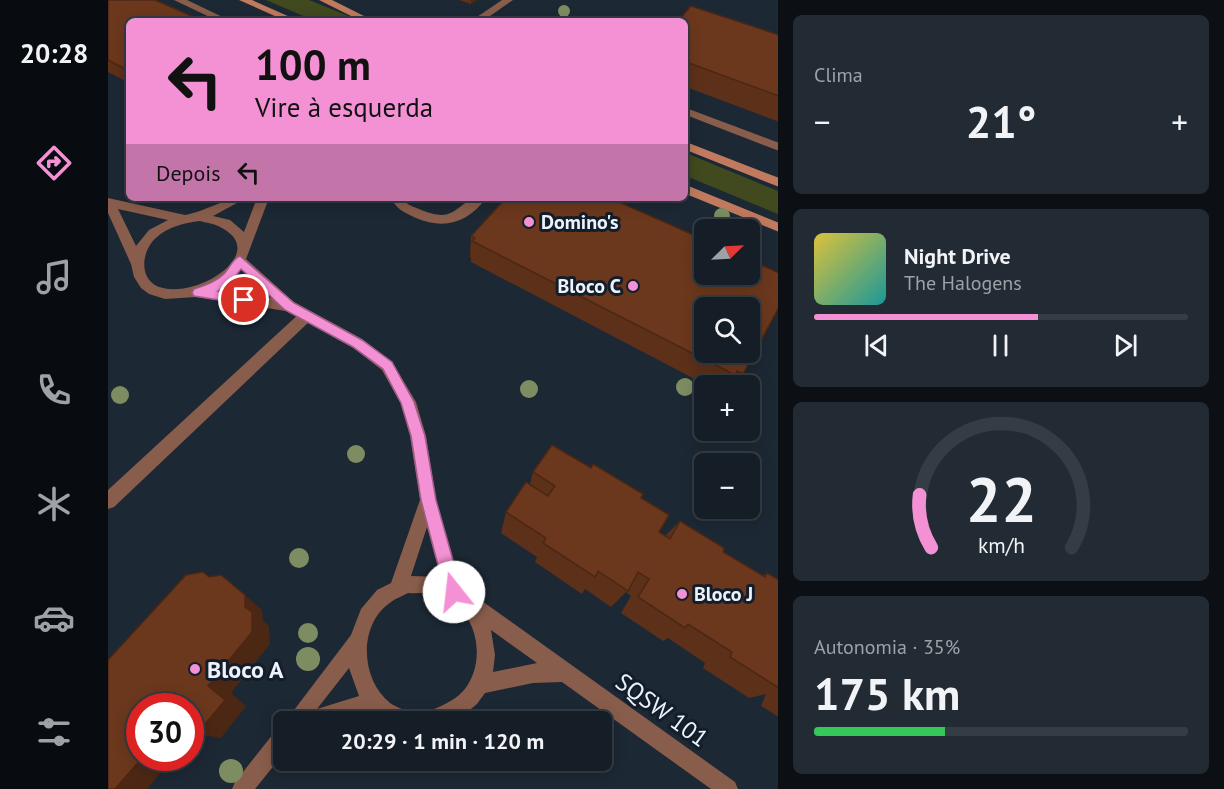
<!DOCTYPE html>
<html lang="pt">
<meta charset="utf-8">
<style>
:root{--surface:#151e27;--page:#222b33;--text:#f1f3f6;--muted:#9da2a7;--line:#343c44;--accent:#f491d4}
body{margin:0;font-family:"PT Sans",sans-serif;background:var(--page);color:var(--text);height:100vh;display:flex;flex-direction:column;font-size:22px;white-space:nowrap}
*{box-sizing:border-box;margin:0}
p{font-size:20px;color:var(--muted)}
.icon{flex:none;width:33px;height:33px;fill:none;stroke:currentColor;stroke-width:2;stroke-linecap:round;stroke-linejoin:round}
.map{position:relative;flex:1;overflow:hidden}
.details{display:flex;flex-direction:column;gap:15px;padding:15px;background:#0c1015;width:446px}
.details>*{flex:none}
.banner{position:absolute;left:18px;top:18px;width:562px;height:183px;border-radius:9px;box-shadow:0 3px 15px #0003,0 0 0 2px var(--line);background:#f491d4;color:#111;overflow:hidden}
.needle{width:39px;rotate:66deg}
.controls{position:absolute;left:586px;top:219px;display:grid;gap:12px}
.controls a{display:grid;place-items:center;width:66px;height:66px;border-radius:9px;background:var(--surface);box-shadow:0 3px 15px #0003,0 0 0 2px var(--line);font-size:30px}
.speed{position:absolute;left:18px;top:693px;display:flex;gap:12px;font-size:30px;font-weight:700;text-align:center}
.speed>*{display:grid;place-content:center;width:78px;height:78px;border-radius:50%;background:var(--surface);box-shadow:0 3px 15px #0003,0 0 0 2px var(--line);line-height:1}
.speed .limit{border:9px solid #d22;background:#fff;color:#111}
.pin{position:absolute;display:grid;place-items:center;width:51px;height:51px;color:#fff;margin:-26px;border:3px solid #fff;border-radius:50%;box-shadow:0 2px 6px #0007}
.me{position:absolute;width:66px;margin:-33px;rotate:344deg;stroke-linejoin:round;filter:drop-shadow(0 0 4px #0008)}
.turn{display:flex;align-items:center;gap:21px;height:126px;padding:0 30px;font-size:27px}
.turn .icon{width:78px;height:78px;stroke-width:2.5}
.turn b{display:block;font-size:42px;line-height:51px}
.then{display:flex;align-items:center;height:57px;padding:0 30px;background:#0003;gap:12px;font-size:22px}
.big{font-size:45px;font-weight:700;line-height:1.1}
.details .card{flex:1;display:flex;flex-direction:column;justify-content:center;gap:9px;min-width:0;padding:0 21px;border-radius:9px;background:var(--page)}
.details .dial{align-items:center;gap:0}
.dial svg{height:156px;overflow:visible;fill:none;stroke:var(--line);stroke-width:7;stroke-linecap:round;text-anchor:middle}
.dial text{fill:var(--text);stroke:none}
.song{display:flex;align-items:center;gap:18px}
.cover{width:72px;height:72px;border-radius:9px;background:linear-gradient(135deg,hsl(50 70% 55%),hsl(180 70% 35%))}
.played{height:6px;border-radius:3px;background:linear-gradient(90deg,var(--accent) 60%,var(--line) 60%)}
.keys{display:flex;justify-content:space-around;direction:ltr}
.heat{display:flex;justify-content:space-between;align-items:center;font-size:33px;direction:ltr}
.charge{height:9px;border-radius:4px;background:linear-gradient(90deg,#34c759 35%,var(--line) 0)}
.trip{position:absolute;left:165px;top:711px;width:339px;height:60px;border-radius:9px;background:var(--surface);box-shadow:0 3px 15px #0003,0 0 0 2px var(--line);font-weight:700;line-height:60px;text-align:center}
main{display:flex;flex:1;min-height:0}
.tabs{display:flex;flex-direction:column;width:108px;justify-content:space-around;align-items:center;background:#080c10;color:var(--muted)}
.tabs .icon{width:42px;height:42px}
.tabs .current{color:var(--accent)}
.tabs b{font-size:27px;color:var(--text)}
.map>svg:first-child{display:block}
</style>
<main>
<nav class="tabs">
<b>20:28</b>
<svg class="icon current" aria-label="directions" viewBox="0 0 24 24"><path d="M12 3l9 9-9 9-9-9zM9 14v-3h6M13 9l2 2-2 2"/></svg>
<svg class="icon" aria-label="music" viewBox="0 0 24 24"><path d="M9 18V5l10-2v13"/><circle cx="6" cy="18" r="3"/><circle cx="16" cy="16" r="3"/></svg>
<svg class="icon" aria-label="phone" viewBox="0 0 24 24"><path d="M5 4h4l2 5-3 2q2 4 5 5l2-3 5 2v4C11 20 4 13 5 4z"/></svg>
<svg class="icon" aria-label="climate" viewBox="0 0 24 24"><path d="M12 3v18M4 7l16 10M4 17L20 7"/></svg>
<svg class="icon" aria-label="car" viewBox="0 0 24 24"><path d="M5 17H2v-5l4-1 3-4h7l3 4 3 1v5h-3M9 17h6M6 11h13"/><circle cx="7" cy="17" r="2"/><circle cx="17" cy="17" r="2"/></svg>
<svg class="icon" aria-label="filters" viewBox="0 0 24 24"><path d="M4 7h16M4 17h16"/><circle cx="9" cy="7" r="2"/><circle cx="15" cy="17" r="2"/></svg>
</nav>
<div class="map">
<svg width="671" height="789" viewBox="0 0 671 789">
<rect width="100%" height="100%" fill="#1c2834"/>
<g fill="#41491e">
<polygon points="158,0 201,0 253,21 207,21"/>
<polygon points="578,153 670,191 670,214 578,176"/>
</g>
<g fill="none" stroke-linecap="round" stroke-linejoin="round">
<g fill="#895d4b" fill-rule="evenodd">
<polygon points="66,0 79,0 123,21 110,21"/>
<polygon points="578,108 671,143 671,151 578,115"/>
<path d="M283 198H295C298 205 304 206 311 209 353 227 344 198 378 198 360 223 336 230 308 218 296 212 289 210 283 198Z"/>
<polygon points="198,311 203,312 205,316 203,320 6,507 0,509 0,490 193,312"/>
</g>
<g fill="#895d4b" fill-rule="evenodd">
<polygon points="394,0 405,0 375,21 363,21"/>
<path d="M0 198 77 215C99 211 115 198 138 198L105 216 122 220 136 232 149 198H161L138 259 186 302 254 339 284 362 308 402 318 436 328 500 353 586 627 782 630 789H603L454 682 425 683 377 693 369 704 347 722H278L262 716 245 717 228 722H177L243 635 253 609 269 590 283 583 312 500 302 436 293 404 274 370 244 347 178 311 88 297 57 299 41 294 33 288 26 277 23 264 0 213ZM10 209 60 220 41 230 28 246ZM92 221C99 223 108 224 114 228 160 253 92 297 55 288 29 282 33 250 49 237 61 226 77 223 92 221ZM133 269 164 298 108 290 124 280ZM319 527 333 577 303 576ZM300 593C312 594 326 591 337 597 370 613 379 662 356 690 342 706 322 708 313 717L312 715C303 711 290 709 282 703 252 679 250 624 283 602 288 598 295 596 300 593ZM383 630 429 663 385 672 387 655ZM241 668 251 696 209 709Z"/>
<polygon points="176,726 176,753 147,789 124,789 127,782 169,729"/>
</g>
<g fill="#c17a5e" fill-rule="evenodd">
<polygon points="131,0 144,0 191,21 178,21"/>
<polygon points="211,0 224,0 266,21 253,21"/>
<polygon points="578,142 671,178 671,187 578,150"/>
<polygon points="578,185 671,223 671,232 578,194"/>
</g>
</g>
<g fill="#7d8d61">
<circle cx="456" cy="11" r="6"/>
<circle cx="614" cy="216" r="8"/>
<circle cx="577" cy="387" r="9"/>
<circle cx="421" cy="389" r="9"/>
<circle cx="12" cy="395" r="9"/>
<circle cx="248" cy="454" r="9"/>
<circle cx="191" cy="558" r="10"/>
<circle cx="200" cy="633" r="10"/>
<circle cx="200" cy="659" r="12"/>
<circle cx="123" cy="771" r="12"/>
</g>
<g fill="#5d3019">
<polygon points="0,0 21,21 21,83 0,72"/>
<polygon points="351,0 369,0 363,4"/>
<polygon points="578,21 671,35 671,122 578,87"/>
<polygon points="363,236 635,374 626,386 600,386 363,262 363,257 362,257"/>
<polygon points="425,472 533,498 551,532 557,536 572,521 615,552 654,576 659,573 671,580 671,717 653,706 658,694 641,698 595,668 597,663 560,638 555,641 513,613 523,596 518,592 503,607 477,589 474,594 427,562 429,557 393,533 398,512 422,484"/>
</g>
<g fill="#4c2714">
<polygon points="363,0 369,0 363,4"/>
<polygon points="137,595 154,610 155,621 161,626 162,644 123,693 138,706 113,738 89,734 100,686 137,607"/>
<polygon points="34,758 65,758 39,789 7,789"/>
</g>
<g fill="#6c381d" stroke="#4c2714" stroke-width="1.5" fill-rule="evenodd">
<polygon points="0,0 47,0 95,21 21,21 21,71 0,60"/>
<polygon points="583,6 671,35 671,96 578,62 578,21 570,21"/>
<path d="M398 198H502L597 240V274H642V260L671 273V307L635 374 629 371 627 375 364 241 367 238 363 236ZM597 308H642V352H597Z"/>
<polygon points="444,445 483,468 485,464 535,494 533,498 561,515 551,532 562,539 572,521 616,548 615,552 657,577 659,573 671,580 671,688 622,657 624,652 580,624 577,628 530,597 541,579 530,572 520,591 490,571 487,577 435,543 438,538 398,512 418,482 440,496 447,486 425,472"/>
<polygon points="95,572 101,577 113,575 137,595 137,607 144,612 144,632 100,686 117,700 89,734 82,728 82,706 32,706 32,758 34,758 7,789 0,789 0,660 78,575"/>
</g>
<path fill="#f491d4" stroke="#9f5e8a" stroke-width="1.5" d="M132 256 186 303 254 340 284 362 306 402 317 436 328 500 354 592 351 597 346 600 340 597 337 592 313 500 303 436 293 403 275 369 245 347 177 310 133 269 124 281 110 291 140 296 142 300 140 303 136 304 86 296 84 293 86 289C96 286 108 282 116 274 122 268 124 259 132 256Z"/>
<g fill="#f491d4" stroke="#131e2a" stroke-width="2">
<circle cx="421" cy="222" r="6"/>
<circle cx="525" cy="286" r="6"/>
<circle cx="574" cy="594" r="6"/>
<circle cx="87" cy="669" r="6"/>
</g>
<g text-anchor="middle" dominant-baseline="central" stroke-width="6" stroke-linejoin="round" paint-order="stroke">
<g font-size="20" font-weight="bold" fill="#ecf3fc" stroke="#131e2a" text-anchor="start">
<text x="433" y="222">Domino's</text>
<text x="513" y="286" text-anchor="end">Bloco C</text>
<text x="586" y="594">Bloco J</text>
</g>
<g font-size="24" font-weight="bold" fill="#ecf3fc" stroke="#131e2a" text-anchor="start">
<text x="99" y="669">Bloco A</text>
</g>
<g font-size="24" fill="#ecf3fc" stroke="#131e2a">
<text transform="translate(554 710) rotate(36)">SQSW 101</text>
</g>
</g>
</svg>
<div class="controls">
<a><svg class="needle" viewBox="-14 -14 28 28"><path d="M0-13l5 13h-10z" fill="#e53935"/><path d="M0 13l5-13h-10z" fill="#9da2a7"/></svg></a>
<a><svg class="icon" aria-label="search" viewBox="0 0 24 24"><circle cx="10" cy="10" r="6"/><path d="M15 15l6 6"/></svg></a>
<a>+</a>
<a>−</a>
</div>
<div class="speed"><div class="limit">30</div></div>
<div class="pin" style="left:136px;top:300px;background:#d93025"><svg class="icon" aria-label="arrive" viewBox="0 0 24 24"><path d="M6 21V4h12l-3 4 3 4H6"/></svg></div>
<svg class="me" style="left:346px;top:592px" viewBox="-20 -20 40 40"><circle r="19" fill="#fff"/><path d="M0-13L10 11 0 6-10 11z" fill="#f491d4"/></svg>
<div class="trip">20:29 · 1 min · 120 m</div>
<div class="banner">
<div class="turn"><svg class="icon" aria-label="left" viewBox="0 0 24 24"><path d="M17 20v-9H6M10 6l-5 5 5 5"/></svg><div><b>100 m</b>Vire à esquerda</div></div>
<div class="then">Depois<svg class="icon" aria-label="left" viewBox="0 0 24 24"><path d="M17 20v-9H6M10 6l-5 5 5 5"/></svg></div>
</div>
</div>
<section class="details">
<div class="card"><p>Clima</p>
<div class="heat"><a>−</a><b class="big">21°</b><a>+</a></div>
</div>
<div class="card">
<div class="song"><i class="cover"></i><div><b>Night Drive</b><p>The Halogens</p></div></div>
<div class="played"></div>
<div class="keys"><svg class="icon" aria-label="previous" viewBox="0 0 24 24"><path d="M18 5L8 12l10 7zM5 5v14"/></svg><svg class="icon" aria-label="pause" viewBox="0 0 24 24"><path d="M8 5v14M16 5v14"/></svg><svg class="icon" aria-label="next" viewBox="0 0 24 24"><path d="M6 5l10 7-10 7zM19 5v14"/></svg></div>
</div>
<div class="card dial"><svg viewBox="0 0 100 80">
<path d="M14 69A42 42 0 1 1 86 69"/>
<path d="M14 69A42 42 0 0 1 8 42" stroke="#f491d4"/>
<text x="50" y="56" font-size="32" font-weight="700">22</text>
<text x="50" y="72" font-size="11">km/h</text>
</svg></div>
<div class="card"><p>Autonomia · 35%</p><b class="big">175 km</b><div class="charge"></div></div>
</section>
</main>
